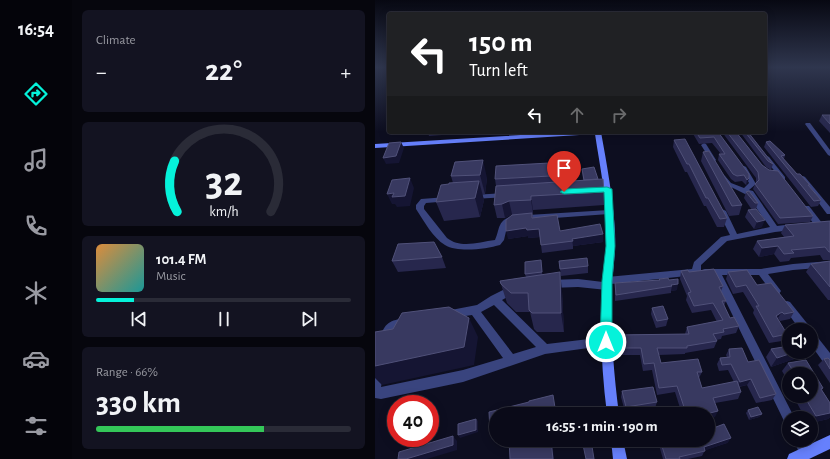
<!DOCTYPE html>
<meta charset="utf-8">
<style>
:root{--surface:#0a0a18;--page:#131321;--text:#f1f3f6;--muted:#999aa2;--line:#2a2b37;--accent:#05f2da}
body{margin:0;font-family:"Alegreya Sans",sans-serif;background:var(--page);color:var(--text);height:100vh;display:flex;flex-direction:column;font-size:15px;white-space:nowrap}
*{box-sizing:border-box;margin:0}
p{font-size:13px;color:var(--muted)}
.icon{flex:none;width:22px;height:22px;fill:none;stroke:currentColor;stroke-width:2;stroke-linecap:round;stroke-linejoin:round}
.map{position:relative;flex:1;overflow:hidden}
.panel{display:flex;flex-direction:column;gap:10px;padding:10px;background:#06060d;width:303px}
.panel>*{flex:none}
.guide{position:absolute;left:12px;top:12px;width:380px;height:122px;border-radius:4px;box-shadow:0 2px 10px #0003,0 0 0 1px var(--line);background:#202124;color:#fff;overflow:hidden}
.buttons{position:absolute;left:407px;top:323px;display:grid;gap:8px}
.buttons a{display:grid;place-items:center;width:36px;height:36px;border-radius:50%;background:var(--surface);box-shadow:0 2px 10px #0003,0 0 0 1px var(--line);font-size:20px}
.speed{position:absolute;left:12px;top:395px;display:flex;gap:8px;font-size:20px;font-weight:700;text-align:center}
.speed>*{display:grid;place-content:center;width:52px;height:52px;border-radius:50%;background:var(--surface);box-shadow:0 2px 10px #0003,0 0 0 1px var(--line);line-height:1}
.speed .limit{border:6px solid #d22;background:#fff;color:#111}
.pin{position:absolute;display:grid;place-items:center;width:34px;height:34px;color:#fff;margin:-41px -17px;border-radius:50% 50% 50% 0;rotate:-45deg;box-shadow:0 0 4px #0007}
.pin .icon{rotate:45deg}
.me{position:absolute;width:44px;margin:-22px;rotate:0deg;stroke-linejoin:round;filter:drop-shadow(0 0 3px #0008)}
.turn{display:flex;align-items:center;gap:14px;height:84px;padding:0 16px;font-size:18px}
.turn .icon{width:52px;height:52px;stroke-width:2.5}
.turn b{display:block;font-size:28px;line-height:34px}
.lanes{display:flex;align-items:center;height:38px;padding:0 16px;background:#0003;justify-content:center;gap:20px;direction:ltr}
.lanes .off{opacity:.35}
.big{font-size:30px;font-weight:700;line-height:1.1}
.panel .tile{flex:1;display:flex;flex-direction:column;justify-content:center;gap:6px;min-width:0;padding:0 14px;border-radius:6px;background:var(--page)}
.panel .dial{align-items:center;gap:0}
.dial svg{height:104px;overflow:visible;fill:none;stroke:var(--line);stroke-width:7;stroke-linecap:round;text-anchor:middle}
.dial text{fill:var(--text);stroke:none}
.song{display:flex;align-items:center;gap:12px}
.cover{width:48px;height:48px;border-radius:6px;background:linear-gradient(135deg,hsl(30 70% 55%),hsl(180 70% 35%))}
.played{height:4px;border-radius:2px;background:linear-gradient(90deg,var(--accent) 15%,var(--line) 15%)}
.keys{display:flex;justify-content:space-around;direction:ltr}
.heat{display:flex;justify-content:space-between;align-items:center;font-size:22px;direction:ltr}
.charge{height:6px;border-radius:3px;background:linear-gradient(90deg,#34c759 66%,var(--line) 0)}
.trip{position:absolute;left:114px;top:407px;width:226px;height:40px;border-radius:20px;background:var(--surface);box-shadow:0 2px 10px #0003,0 0 0 1px var(--line);font-weight:700;line-height:40px;text-align:center}
main{display:flex;flex:1;min-height:0}
.menu{display:flex;flex-direction:column;width:72px;justify-content:space-around;align-items:center;background:#04040a;color:var(--muted)}
.menu .icon{width:28px;height:28px}
.menu .active{color:var(--accent)}
.menu b{font-size:18px;color:var(--text)}
.map>svg:first-child{display:block}
</style>
<main>
<nav class="menu">
<b>16:54</b>
<svg class="icon active" aria-label="directions" viewBox="0 0 24 24"><path d="M12 3l9 9-9 9-9-9zM9 14v-3h6M13 9l2 2-2 2"/></svg>
<svg class="icon" aria-label="music" viewBox="0 0 24 24"><path d="M9 18V5l10-2v13"/><circle cx="6" cy="18" r="3"/><circle cx="16" cy="16" r="3"/></svg>
<svg class="icon" aria-label="phone" viewBox="0 0 24 24"><path d="M5 4h4l2 5-3 2q2 4 5 5l2-3 5 2v4C11 20 4 13 5 4z"/></svg>
<svg class="icon" aria-label="climate" viewBox="0 0 24 24"><path d="M12 3v18M4 7l16 10M4 17L20 7"/></svg>
<svg class="icon" aria-label="car" viewBox="0 0 24 24"><path d="M5 17H2v-5l4-1 3-4h7l3 4 3 1v5h-3M9 17h6M6 11h13"/><circle cx="7" cy="17" r="2"/><circle cx="17" cy="17" r="2"/></svg>
<svg class="icon" aria-label="filters" viewBox="0 0 24 24"><path d="M4 7h16M4 17h16"/><circle cx="9" cy="7" r="2"/><circle cx="15" cy="17" r="2"/></svg>
</nav>
<section class="panel">
<div class="tile"><p>Climate</p>
<div class="heat"><a>−</a><b class="big">22°</b><a>+</a></div>
</div>
<div class="tile dial"><svg viewBox="0 0 100 80">
<path d="M14 69A42 42 0 1 1 86 69"/>
<path d="M14 69A42 42 0 0 1 12 30" stroke="#05f2da"/>
<text x="50" y="56" font-size="32" font-weight="700">32</text>
<text x="50" y="72" font-size="11">km/h</text>
</svg></div>
<div class="tile">
<div class="song"><i class="cover"></i><div><b>101.4 FM</b><p>Music</p></div></div>
<div class="played"></div>
<div class="keys"><svg class="icon" aria-label="previous" viewBox="0 0 24 24"><path d="M18 5L8 12l10 7zM5 5v14"/></svg><svg class="icon" aria-label="pause" viewBox="0 0 24 24"><path d="M8 5v14M16 5v14"/></svg><svg class="icon" aria-label="next" viewBox="0 0 24 24"><path d="M6 5l10 7-10 7zM19 5v14"/></svg></div>
</div>
<div class="tile"><p>Range · 66%</p><b class="big">330 km</b><div class="charge"></div></div>
</section>
<div class="map">
<svg width="455" height="459" viewBox="0 0 455 459">
<rect width="100%" height="100%" fill="#0d0e20"/>
<g fill="none" stroke-linecap="round" stroke-linejoin="round">
<g fill="#39447e" fill-rule="evenodd">
<polygon points="431,123 435,123 455,150 455,156 453,155 430,124"/>
<polygon points="329,143 331,144 341,160 340,161 338,162 336,161 326,145"/>
<polygon points="392,156 394,157 410,177 410,179 406,179 389,158"/>
<polygon points="369,166 371,167 381,184 374,190 378,191 402,226 418,224 422,227 418,230 400,232 352,241 326,265 326,272 327,270 330,269 386,269 418,264 455,261 455,267 418,270 393,274 406,291 404,294 401,295 398,294 384,275 347,275 418,415 420,418 414,418 414,425 410,423 338,275 327,274 326,272 324,274 321,275 236,284 237,286 235,289 232,290 203,287 175,288 172,287 170,284 172,281 175,280 203,279 228,282 229,278 232,277 317,269 319,262 346,237 355,235 343,211 347,209 351,211 362,234 395,227 372,195 352,185 345,177 348,175 350,176 356,183 369,188 374,183 366,168"/>
<polygon points="428,176 430,177 455,207 455,214 452,214 426,179 426,177"/>
<polygon points="130,193 134,195 133,197 98,199 94,197 98,195"/>
<path d="M72 197 76 199 75 201 51 203 49 206V209L72 238C86 249 104 242 120 240 125 229 122 221 137 216L234 210 238 212 234 214 138 221 132 227 129 240 125 245C111 249 83 253 70 245 58 238 49 221 41 209V205L46 199Z"/>
<polygon points="428,206 434,206 447,223 448,225 447,227 441,227 427,208"/>
<path d="M138 285 141 286 143 289 141 292 127 300 172 344 231 337 235 339 236 342 235 345 170 354 88 382 6 399 0 398V364L4 363 8 364 10 368 6 387 88 370 128 358 97 315 76 318 72 317 71 314 72 311 76 310 102 305 116 296ZM119 305 161 347 138 354 106 312Z"/>
<polygon points="412,301 415,302 435,327 436,330 425,330 407,305 409,302"/>
<path d="M31 318 35 319 36 322 35 325 20 329 17 333 14 342 10 344 6 342 5 339C9 323 15 320 31 318Z"/>
<polygon points="436,332 440,334 455,353 455,367 451,366 436,345"/>
<polygon points="419,440 432,440 438,453 436,458 433,459 426,458"/>
</g>
<g fill="#6680fc" fill-rule="evenodd">
<path d="M196 132H226C232 165 238 198 240 232 241 254 237 276 236 298 236 337 239 376 244 414H232C227 375 225 337 227 298 228 277 232 255 232 234 232 200 225 167 220 134L0 148V144Z"/>
<polygon points="455,435 455,449 434,459 412,459 414,454"/>
<polygon points="236,440 248,440 252,459 238,459"/>
</g>
</g>
<g fill="#27274d">
<polygon points="447,115 455,115 455,133 444,121"/>
<polygon points="53,132 69,132 67,135 54,136"/>
<polygon points="317,132 343,132 374,178 372,184 371,185 367,181 360,182 356,179 343,160 344,154 346,154 337,143 324,144"/>
<polygon points="347,132 361,132 387,165 438,216 435,222 403,224 378,189 380,184 381,182 381,178"/>
<polygon points="365,132 373,132 398,164 396,170 391,167"/>
<polygon points="299,140 352,218 349,227 342,227 331,206 329,206 312,172 310,172 298,147"/>
<polygon points="391,142 410,155 409,159 422,174 435,185 434,186 446,200 443,206 436,207 389,147"/>
<polygon points="328,152 367,205 364,215 354,216 326,161"/>
<polygon points="80,162 112,178 110,194 107,194 109,200 105,217 69,221 61,202 74,184 78,183 76,176"/>
<polygon points="207,169 223,179 229,192 229,205 158,210 158,213 157,213 158,218 185,231 228,242 198,246 198,249 167,253 165,237 153,238 153,236 133,239 137,214 130,218 122,218 119,205 121,186 120,179 194,175 194,181 208,180"/>
<polygon points="371,192 383,203 381,209 387,227 379,229 370,217 373,210 377,210 369,198"/>
<polygon points="455,221 455,260 448,260 445,255 416,258 414,261 405,262 399,254 384,257 378,249 382,241 409,237 406,233 410,225"/>
<polygon points="67,257 71,268 23,272 17,261"/>
<polygon points="184,261 213,266 213,273 186,276"/>
<polygon points="455,261 455,300 453,300 431,272 436,264"/>
<polygon points="167,265 167,274 187,291 189,332 162,332 159,329 155,312 141,312 132,303 125,281 151,277 150,274"/>
<polygon points="306,271 314,272 348,286 346,291 351,301 349,306 355,318 364,326 361,333 347,336 346,339 341,340 342,341 339,348 310,353 310,354 284,355 286,363 327,372 324,378 327,388 359,382 353,370 344,371 342,364 345,358 352,357 351,355 354,349 373,362 401,394 397,400 381,403 372,385 364,387 366,392 363,399 340,403 340,417 333,418 333,414 301,414 303,408 305,408 300,392 282,395 277,370 268,371 265,355 240,355 239,342 239,335 310,334 312,327 342,322 336,310 317,313 311,300 312,296 305,279"/>
<polygon points="353,272 382,285 419,312 415,319 405,321 403,318 402,319 412,334 407,341 394,343 378,313 379,310 368,292 358,294 351,279"/>
<polygon points="284,279 294,280 302,290 296,291 296,293 240,301 240,283 284,280"/>
<polygon points="277,308 293,319 291,326 281,328 276,314"/>
<polygon points="396,349 419,359 396,367 391,357"/>
<polygon points="449,359 455,360 455,383 443,365"/>
<polygon points="431,360 448,388 447,390 455,403 455,417 453,419 436,423 436,418 430,418 422,403 424,401 421,396 436,396 436,374 414,374 414,383 407,371 413,363"/>
<polygon points="247,391 282,402 280,408 250,412 246,397"/>
<polygon points="373,410 387,414 384,417 374,420 371,413"/>
<polygon points="356,438 352,443 330,450 327,456 313,459 288,459 284,445 285,440"/>
</g>
<g fill="#151533">
<polygon points="26,142 29,148 24,163 11,164 8,158"/>
<polygon points="108,160 112,178 110,194 105,175"/>
<polygon points="35,178 39,188 35,206 22,207 20,204 17,204 12,194 19,193"/>
<polygon points="374,178 372,184 371,185 372,180"/>
<polygon points="104,181 109,200 105,217 100,198"/>
<polygon points="156,196 158,210 158,213 156,200"/>
<polygon points="134,201 137,214 130,218 127,204"/>
<polygon points="390,220 387,227 379,229 382,222"/>
<polygon points="151,228 164,229 165,237 153,238 153,236 133,239 131,231"/>
<polygon points="228,234 228,242 198,246 197,239"/>
<polygon points="403,246 399,254 384,257 387,248"/>
<polygon points="166,260 167,265 168,277 167,272"/>
<polygon points="185,272 187,291 189,332 186,313"/>
<polygon points="303,284 302,290 296,291 297,286 296,285"/>
<polygon points="407,312 403,318 397,323 401,316"/>
<polygon points="94,318 103,337 99,365 7,385 0,378 0,366"/>
<polygon points="444,346 439,352 431,354 432,352 436,352 436,348"/>
<polygon points="420,352 424,352 419,359 396,367 402,358"/>
<polygon points="376,379 372,385 362,387 365,382"/>
<polygon points="155,409 156,414 137,414"/>
<polygon points="343,411 340,417 333,418 333,414 331,414"/>
<polygon points="455,413 455,417 453,419 436,423 436,421 441,416"/>
<polygon points="387,414 384,417 374,420 376,417"/>
<polygon points="101,419 103,421 103,432 85,438 83,435"/>
<polygon points="121,429 121,436 119,437 115,431"/>
<polygon points="78,436 82,441 82,450 52,459 31,459"/>
<polygon points="356,438 352,443 326,452 329,447"/>
<polygon points="176,440 177,440 179,459 178,459"/>
</g>
<g fill="#383960" stroke="#505179">
<polygon points="447,115 455,115 455,124"/>
<polygon points="321,132 343,132 374,174 374,178 372,180 369,175 362,176 358,174 344,154 350,154 339,137 325,138"/>
<polygon points="352,132 361,132 387,165 394,170 403,171 438,216 405,218 380,184 384,180 383,172"/>
<polygon points="370,132 373,132 398,164 393,161"/>
<polygon points="310,139 352,218 345,219 333,198 331,198 314,164 312,164 299,140"/>
<polygon points="395,141 410,155 406,156 422,174 425,174 435,185 433,185 446,200 439,201 391,142"/>
<polygon points="26,142 21,156 8,158 14,143"/>
<polygon points="334,151 367,205 357,206 328,152"/>
<polygon points="108,160 105,175 76,176 80,162"/>
<polygon points="192,162 194,175 120,179 121,166"/>
<polygon points="219,167 223,179 209,180 207,169"/>
<polygon points="35,178 30,196 17,197 19,193 12,194 17,180"/>
<polygon points="228,179 229,192 156,196 156,200 134,201 127,204 119,205 121,186"/>
<polygon points="104,181 100,198 61,202 66,185 74,184 74,183"/>
<polygon points="374,191 383,203 380,203 371,192"/>
<polygon points="381,209 390,220 382,222 373,210"/>
<polygon points="157,213 157,218 182,215 185,231 225,224 228,234 197,239 198,241 166,245 164,229 152,230 151,228 131,231 131,220 137,215"/>
<polygon points="455,221 455,252 454,252 450,247 416,250 419,253 409,254 403,246 387,248 382,241 419,236 410,225"/>
<polygon points="59,242 67,257 17,261 23,244"/>
<polygon points="212,258 213,266 185,269 184,261"/>
<polygon points="166,260 167,272 150,274 150,262"/>
<polygon points="455,261 455,287 436,264"/>
<polygon points="339,269 348,286 344,287 351,301 347,301 355,318 359,317 364,326 348,329 349,332 338,334 342,341 312,346 312,348 282,348 286,363 323,359 327,372 322,372 327,388 362,381 366,392 338,398 343,411 331,414 305,414 303,408 309,407 302,386 284,388 279,363 269,364 266,348 240,348 239,335 314,334 312,327 348,320 338,303 319,306 313,293 316,292 306,271 313,270 314,272"/>
<polygon points="372,270 382,285 396,283 419,312 409,314 407,312 401,316 412,334 398,337 381,306 384,306 371,285 361,287 353,272"/>
<polygon points="185,272 186,313 157,313 154,310 153,293 136,293 126,284 125,281"/>
<polygon points="293,278 294,280 303,279 303,284 296,285 297,286 241,295 240,283 285,280 284,279"/>
<polygon points="288,306 293,319 282,321 277,308"/>
<polygon points="74,307 94,318 89,347 0,366 0,332 18,329 27,313"/>
<polygon points="436,331 444,346 436,348"/>
<polygon points="414,346 414,352 420,352 402,358 396,349"/>
<polygon points="367,348 373,362 384,360 401,394 385,398 376,379 365,382 356,364 347,365 345,358 355,357 354,349"/>
<polygon points="453,358 455,360 455,369 449,359"/>
<polygon points="431,360 448,388 446,389 455,403 455,413 441,416 429,396 436,396 436,374 420,374 413,363"/>
<polygon points="278,387 282,402 251,407 247,391"/>
<polygon points="178,395 181,414 155,414 155,409 137,414 121,414 121,429 115,431 114,412 154,402 154,401"/>
<polygon points="383,407 387,414 376,417 373,410"/>
<polygon points="101,419 101,430 83,435 83,424"/>
<polygon points="349,424 356,438 329,447 330,451 304,457 305,459 291,459 285,440 333,440 333,430"/>
<polygon points="78,436 78,445 31,459 23,459 24,452"/>
<polygon points="134,440 176,440 178,459 135,459"/>
<polygon points="207,440 216,440 219,459 211,459"/>
</g>
<linearGradient id="sky" x2="0" y2="1"><stop stop-color="#070812"/><stop offset="0.51" stop-color="#2f364e"/><stop offset="1" stop-color="#2f364e" stop-opacity="0"/></linearGradient>
<rect width="455" height="132" fill="url(#sky)"/>
<polygon fill="#05f2da" stroke="#039d8e" points="232,187 237,189 240,246 237,281 237,342 235,346 231,348 227,346 225,342 227,281 231,246 229,192 189,194 185,192 189,189"/>
</svg>
<div class="buttons">
<a><svg class="icon" aria-label="sound" viewBox="0 0 24 24"><path d="M4 9h4l5-4v14l-5-4H4zM17 9q2 3 0 6"/></svg></a>
<a><svg class="icon" aria-label="search" viewBox="0 0 24 24"><circle cx="10" cy="10" r="6"/><path d="M15 15l6 6"/></svg></a>
<a><svg class="icon" aria-label="layers" viewBox="0 0 24 24"><path d="M12 4l9 5-9 5-9-5zM3 14l9 5 9-5"/></svg></a>
</div>
<div class="speed"><div class="limit">40</div></div>
<div class="pin" style="left:189px;top:192px;background:#d93025"><svg class="icon" aria-label="arrive" viewBox="0 0 24 24"><path d="M6 21V4h12l-3 4 3 4H6"/></svg></div>
<svg class="me" style="left:231px;top:342px" viewBox="-20 -20 40 40"><circle r="17" fill="#05f2da" stroke="#fff" stroke-width="3"/><path d="M0-11L8 9 0 5-8 9z" fill="#fff"/></svg>
<div class="trip">16:55 · 1 min · 190 m</div>
<div class="guide">
<div class="turn"><svg class="icon" aria-label="left" viewBox="0 0 24 24"><path d="M17 20v-9H6M10 6l-5 5 5 5"/></svg><div><b>150 m</b>Turn left</div></div>
<div class="lanes"><svg class="icon" aria-label="left" viewBox="0 0 24 24"><path d="M17 20v-9H6M10 6l-5 5 5 5"/></svg><svg class="icon off" aria-label="ahead" viewBox="0 0 24 24"><path d="M12 20V5M6 11l6-6 6 6"/></svg><svg class="icon off" aria-label="right" viewBox="0 0 24 24"><path d="M7 20v-9h11M14 6l5 5-5 5"/></svg></div>
</div>
</div>
</main>
